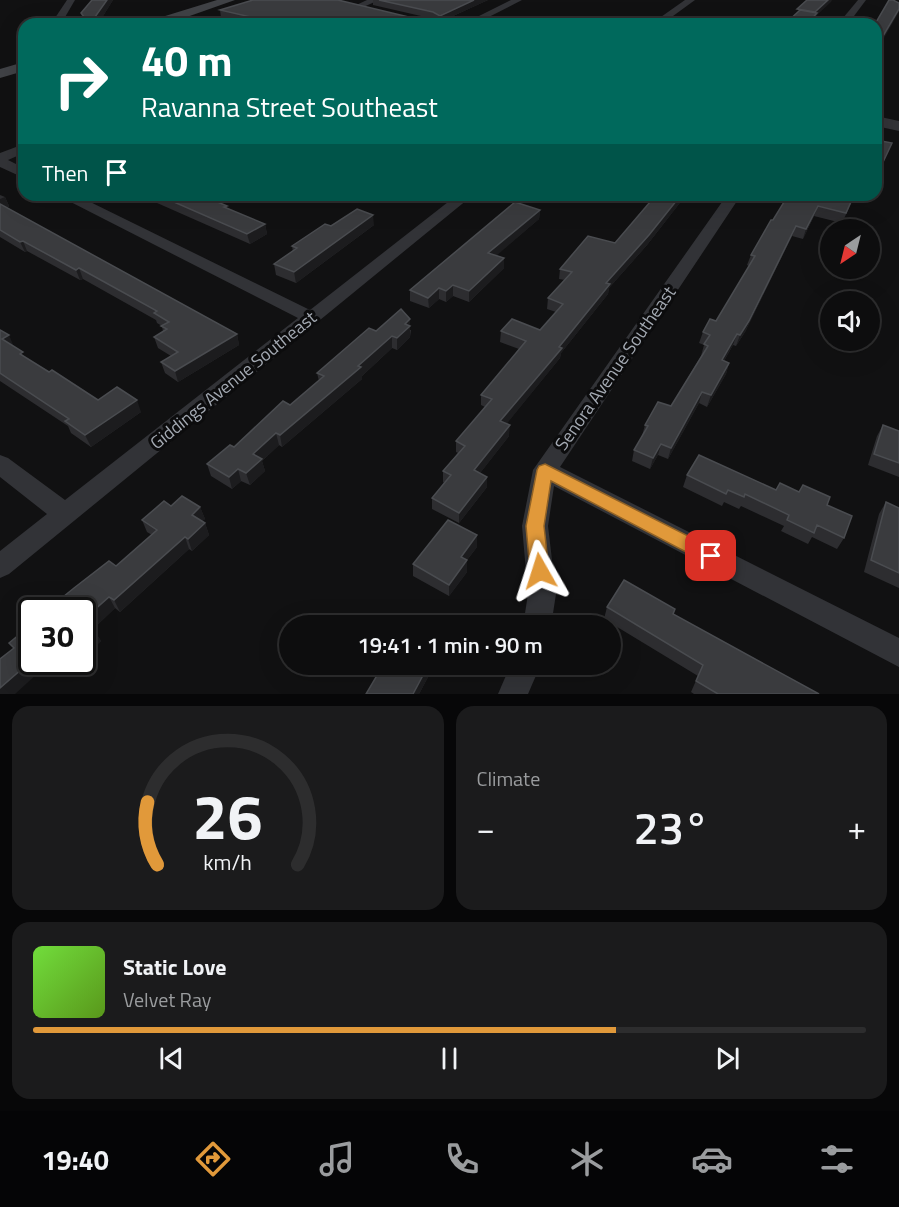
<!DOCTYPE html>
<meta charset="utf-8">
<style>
:root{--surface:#0d0d0e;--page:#1b1b1c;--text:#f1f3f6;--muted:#9a9c9e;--line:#2d2d2e;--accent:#e1993a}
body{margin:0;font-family:"Titillium Web",sans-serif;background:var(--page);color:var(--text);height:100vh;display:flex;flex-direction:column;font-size:22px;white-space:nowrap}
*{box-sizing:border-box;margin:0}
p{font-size:20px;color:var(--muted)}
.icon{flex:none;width:33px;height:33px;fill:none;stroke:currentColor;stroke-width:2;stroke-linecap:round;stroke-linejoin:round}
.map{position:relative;height:694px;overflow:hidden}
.side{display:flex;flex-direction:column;gap:12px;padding:12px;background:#070708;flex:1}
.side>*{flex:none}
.hud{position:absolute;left:18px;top:18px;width:864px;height:183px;border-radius:18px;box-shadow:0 6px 24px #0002,0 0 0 2px var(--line);background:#00695c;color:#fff;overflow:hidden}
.needle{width:39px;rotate:215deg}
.buttons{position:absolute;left:820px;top:219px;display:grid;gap:12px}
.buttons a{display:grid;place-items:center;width:60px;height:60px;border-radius:50%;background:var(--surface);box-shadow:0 6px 24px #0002,0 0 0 2px var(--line);font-size:30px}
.speed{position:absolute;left:18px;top:597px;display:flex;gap:12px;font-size:30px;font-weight:700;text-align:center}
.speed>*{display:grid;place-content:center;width:78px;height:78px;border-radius:50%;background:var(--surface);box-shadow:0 6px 24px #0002,0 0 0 2px var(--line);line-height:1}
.speed .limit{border:3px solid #111;border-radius:9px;background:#fff;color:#111}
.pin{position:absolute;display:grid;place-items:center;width:51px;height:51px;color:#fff;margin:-26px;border-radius:12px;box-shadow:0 3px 9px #0006}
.me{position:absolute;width:66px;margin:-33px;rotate:354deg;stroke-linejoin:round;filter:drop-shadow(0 0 4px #0008)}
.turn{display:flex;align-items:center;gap:21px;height:126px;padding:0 24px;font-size:27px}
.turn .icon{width:78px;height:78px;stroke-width:2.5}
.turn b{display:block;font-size:42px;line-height:51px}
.then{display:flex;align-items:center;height:57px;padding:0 24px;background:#0003;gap:12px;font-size:22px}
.big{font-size:45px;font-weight:600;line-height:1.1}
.side .tile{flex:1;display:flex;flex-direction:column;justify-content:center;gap:9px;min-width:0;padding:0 21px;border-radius:18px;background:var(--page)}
.side .dial{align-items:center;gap:0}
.dial svg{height:156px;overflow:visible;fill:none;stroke:var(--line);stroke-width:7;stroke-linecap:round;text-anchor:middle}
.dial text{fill:var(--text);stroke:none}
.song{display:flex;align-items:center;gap:18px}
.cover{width:72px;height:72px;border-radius:9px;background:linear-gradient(135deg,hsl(100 70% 55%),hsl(90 70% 35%))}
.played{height:6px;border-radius:3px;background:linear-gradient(90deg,var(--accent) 70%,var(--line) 70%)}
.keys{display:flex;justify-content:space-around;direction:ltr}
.heat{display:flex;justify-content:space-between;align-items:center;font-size:33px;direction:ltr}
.side .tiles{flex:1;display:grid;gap:12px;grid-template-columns:1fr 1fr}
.tile:last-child{grid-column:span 2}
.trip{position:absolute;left:279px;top:615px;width:342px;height:60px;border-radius:30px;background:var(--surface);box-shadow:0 6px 24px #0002,0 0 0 2px var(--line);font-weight:600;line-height:60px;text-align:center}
.tabs{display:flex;height:96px;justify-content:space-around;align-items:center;background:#050506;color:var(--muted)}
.tabs .icon{width:42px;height:42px}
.tabs .selected{color:var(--accent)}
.tabs b{font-size:27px;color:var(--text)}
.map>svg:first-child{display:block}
</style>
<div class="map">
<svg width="899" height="694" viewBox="0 0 899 694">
<rect width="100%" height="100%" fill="#111112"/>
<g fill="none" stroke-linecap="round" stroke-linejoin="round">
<g fill="#323337" fill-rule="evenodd">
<polygon points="67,0 75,0 61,24 51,24"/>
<polygon points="367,0 379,0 359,9 352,7"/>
<polygon points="511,0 522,0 475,24 463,24"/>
<polygon points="685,0 695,0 662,24 651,24"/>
<polygon points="858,0 866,0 848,24 838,24"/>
<polygon points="24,144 24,153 8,160 24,168 24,178 0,167 0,153"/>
<polygon points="57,195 76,195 310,310 457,195 473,195 9,574 0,578 0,551 47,514 0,477 0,455 8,458 65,500 298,318"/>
<polygon points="727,195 741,195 560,467 899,638 899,667 554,486 548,526 556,594 551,626 523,626 528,594 522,526 533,470"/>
<polygon points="511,664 541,664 528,694 498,694"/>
</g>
<polygon fill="#323337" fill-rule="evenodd" points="876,116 899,121 899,131 876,126"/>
<g fill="#404246" fill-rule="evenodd">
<polygon points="217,0 235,0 167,24 148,24 149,21"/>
<polygon points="24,62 24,71 0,78 0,69"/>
</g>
</g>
<g fill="#2d2d30">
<polygon points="92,0 113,0 98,24 86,24 83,20 81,13"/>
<polygon points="373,0 488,0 440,22 434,19 373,5"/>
<polygon points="220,10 432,19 432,24 253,24 221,17"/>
<polygon points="0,195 5,197 9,206 7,208 237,334 239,345 178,382 165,373 161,362 171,356 158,348 154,337 163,332 162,326 157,323 156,320 83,279 80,280 27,251 25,252 0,237"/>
<polygon points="139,195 206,195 210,197 210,199 227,206 227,209 265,224 267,234 250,244"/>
<polygon points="656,195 686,195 647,245 609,288 608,294 561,353 560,358 506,424 509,436 480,473 487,487 459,523 432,509 432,498 444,483 443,482 443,471 458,453 456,452 456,441 485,407 481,405 481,395 519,349 500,342 501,331 540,330 556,312 547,309 548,298 565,280 559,279 560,269 615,243"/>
<polygon points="855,195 842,223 814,216 803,239 792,236 745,332 736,346 733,345 724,361 729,363 726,374 707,407 699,403 668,459 658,455 650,469 632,461 634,450 642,436 645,425 671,406 701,356 704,345 699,343 703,332 716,321 749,266 747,265 751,255 773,220 791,198"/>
<polygon points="540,210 539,219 496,255 504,258 504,268 469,302 453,296 446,302 439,299 429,308 410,301 410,290"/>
<polygon points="374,225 296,283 276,275 274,264 293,252 292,246 331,226"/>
<polygon points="0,330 14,347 26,358 98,400 141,412 91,447 71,433 68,426 0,381"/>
<polygon points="411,330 410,337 397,350 392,348 362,376 362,379 282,447 279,445 262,461 265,471 250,485 241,481 232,489 211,476 207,464 234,447 290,405 319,381 317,373 376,331"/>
<polygon points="883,425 899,431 899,429 899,477 868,465 877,436"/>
<polygon points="687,475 776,490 799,492 827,505 844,538 837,549 812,537 808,544 781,531 784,526 741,506 739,509 724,502 722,506 683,487"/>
<polygon points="886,502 899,508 899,588 864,572 879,514"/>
<polygon points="171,506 200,507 205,519 202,521 205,523 209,535 192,551 189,549 120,612 115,608 93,629 101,641 83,657 82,610 116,566 152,535 147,532 142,520"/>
<polygon points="477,547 467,560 467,572 449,596 413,576 413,564"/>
<polygon points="607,607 675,609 673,614 819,694 694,694 691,692 698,676 604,619"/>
<polygon points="372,664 435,664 419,694 366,694 377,675 373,673"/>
</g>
<g fill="#1c1c1e">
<polygon points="107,0 113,0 98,24 91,24"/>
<polygon points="474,0 488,0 440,22 440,16"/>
<polygon points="828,0 832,0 831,2 817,15 815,20 812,24 807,24 815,12"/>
<polygon points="899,9 899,12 876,52 876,48"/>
<polygon points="432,19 432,24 422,24"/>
<polygon points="681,195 686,195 647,245 609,288 608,294 561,353 560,358 500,432 500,421 559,347 606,283"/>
<polygon points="5,197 9,206 0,211 0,199"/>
<polygon points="818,206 814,216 803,239 806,229"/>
<polygon points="540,210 539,219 488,263 488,253"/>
<polygon points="373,215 374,225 296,283 294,272"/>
<polygon points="265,224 267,234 250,244 247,234"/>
<polygon points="796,226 792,236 745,332 736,346 740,335"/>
<polygon points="23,241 27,251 25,252 20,242"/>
<polygon points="504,258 504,268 469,302 469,291"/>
<polygon points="79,268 83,279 80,280 76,270"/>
<polygon points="453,285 453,296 446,302 446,291"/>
<polygon points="439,288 439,299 429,308 428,298"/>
<polygon points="410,319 410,337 397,350 397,338 405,324"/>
<polygon points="237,334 239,345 178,382 175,371"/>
<polygon points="737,334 733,345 718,371 722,360"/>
<polygon points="9,335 14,347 2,339"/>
<polygon points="392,336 392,348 362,376 362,379 282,447 280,435"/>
<polygon points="729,363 726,374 707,407 711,395"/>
<polygon points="702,392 699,403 668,459 671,448"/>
<polygon points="137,400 141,412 91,447 85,435"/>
<polygon points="510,425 509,436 474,481 474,470"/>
<polygon points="276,433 279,445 262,461 265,471 250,485 246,473 253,454"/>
<polygon points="661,444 658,455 650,469 653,458"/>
<polygon points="238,469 241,481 232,489 229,477"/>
<polygon points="487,477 487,487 459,523 459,513"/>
<polygon points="200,507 205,519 196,527 192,515"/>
<polygon points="205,523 209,535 192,551 188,539"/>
<polygon points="477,535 477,547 467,560 467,572 449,596 449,585 461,557"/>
<polygon points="185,537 189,549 120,612 114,600"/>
<polygon points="109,597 115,608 90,632 83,620"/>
<polygon points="94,630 101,641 83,657 82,640"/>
<polygon points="30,662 38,673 15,694 0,694 0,688"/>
<polygon points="35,662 55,662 40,675 32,664"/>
<polygon points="429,664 435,664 419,694 413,694"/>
</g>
<g fill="#3a3b3e" stroke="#4a4c50" stroke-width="1.5">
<polygon points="92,0 107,0 90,24 81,13"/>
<polygon points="253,0 338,0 417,19 432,19 422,24 281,24 220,10"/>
<polygon points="379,0 474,0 440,16 433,12"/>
<polygon points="807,0 828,0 815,12 797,9"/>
<polygon points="889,0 893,0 899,3 899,9 876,48 876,24 875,24"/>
<polygon points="800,10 817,13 807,24 785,24"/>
<polygon points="876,140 892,143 876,177"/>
<polygon points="158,195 206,195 210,197 208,198 227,206 224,207 265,224 247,234"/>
<polygon points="656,195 681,195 649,235 606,283 610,284 559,347 562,348 500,421 510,425 474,470 487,477 459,513 432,498 451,475 443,471 465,446 456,441 492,399 481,395 526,341 501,331 512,319 540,330 563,304 548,298 572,272 560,269 588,236 615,243"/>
<polygon points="793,195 854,195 846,213 818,206 806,229 796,226 749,321 740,335 737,334 722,360 729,363 711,395 702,392 671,448 661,444 653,458 634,450 648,426 645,425 658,402 671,406 708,346 704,344 710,335 703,332 710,319 716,321 755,256 751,255 771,220 773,220 787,197 791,198"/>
<polygon points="515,202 540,210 488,253 504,258 469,291 453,285 446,291 439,288 428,298 410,290"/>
<polygon points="0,204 237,334 175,371 161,362 178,352 154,337 167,329 161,326 169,322 154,313 157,311 79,268 76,270 23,241 20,242 0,230"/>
<polygon points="357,209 373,215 294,272 274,264 297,248 292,246 325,224 331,226"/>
<polygon points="401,309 410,319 405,324 410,326 397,338 392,336 358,366 361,367 280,435 276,433 253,454 262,459 246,473 238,469 229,477 207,464 230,445 234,447 283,401 290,405 324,376 317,373 369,328 376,331"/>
<polygon points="0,330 9,335 2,339 23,352 20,354 49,372 52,370 98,400 117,387 137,400 85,435 65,421 69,419 0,373"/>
<polygon points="883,425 899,431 899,463 874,454"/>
<polygon points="699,455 776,490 780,483 799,492 803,485 830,497 827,505 852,516 844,538 817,525 814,533 787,520 789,515 745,494 744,497 728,490 726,494 687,475"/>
<polygon points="182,496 200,507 192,515 205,523 188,539 185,537 114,600 109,597 83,620 94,630 82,640 82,610 47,610 74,588 109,561 116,566 157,530 142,520 164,501 171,506"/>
<polygon points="886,502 899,508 899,573 871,560"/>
<polygon points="448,520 477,535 461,557 467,560 449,585 413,564"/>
<polygon points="624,580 675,609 673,614 819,694 718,694 696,681 703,665 607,607"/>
<polygon points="32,624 32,662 35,662 32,664 30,662 0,688 0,659 14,648 9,643"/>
<polygon points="376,664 429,664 413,694 366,694 382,667"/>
</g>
<polygon fill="#e1993a" stroke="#926326" stroke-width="1.5" points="545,464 718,551 721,556 718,562 711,564 705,562 551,481 544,526 549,571 546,576 540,579 533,576 530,571 526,526 537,470 539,466"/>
<g text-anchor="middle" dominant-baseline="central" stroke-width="6" stroke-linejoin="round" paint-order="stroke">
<g font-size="18" fill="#a3a9b2" stroke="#0c0c0d">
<text transform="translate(615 368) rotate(-55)">Senora Avenue Southeast</text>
<text transform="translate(233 380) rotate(-39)">Giddings Avenue Southeast</text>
</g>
</g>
</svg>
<div class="buttons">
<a><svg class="needle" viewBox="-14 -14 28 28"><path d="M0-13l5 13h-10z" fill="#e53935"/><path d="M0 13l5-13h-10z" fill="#9a9c9e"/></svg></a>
<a><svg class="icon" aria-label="sound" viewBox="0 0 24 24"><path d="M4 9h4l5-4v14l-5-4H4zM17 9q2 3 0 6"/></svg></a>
</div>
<div class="speed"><div class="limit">30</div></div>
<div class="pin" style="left:711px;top:556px;background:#d93025"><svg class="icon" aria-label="arrive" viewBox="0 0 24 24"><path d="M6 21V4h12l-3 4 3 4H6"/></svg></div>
<svg class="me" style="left:540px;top:571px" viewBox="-20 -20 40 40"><path d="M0-17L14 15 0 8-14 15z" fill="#e1993a" stroke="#fff" stroke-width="4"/></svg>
<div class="trip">19:41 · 1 min · 90 m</div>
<div class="hud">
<div class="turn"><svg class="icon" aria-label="right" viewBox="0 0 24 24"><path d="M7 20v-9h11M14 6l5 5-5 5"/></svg><div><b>40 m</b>Ravanna Street Southeast</div></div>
<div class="then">Then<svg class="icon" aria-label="arrive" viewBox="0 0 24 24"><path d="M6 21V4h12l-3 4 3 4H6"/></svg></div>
</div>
</div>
<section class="side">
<div class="tiles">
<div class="tile dial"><svg viewBox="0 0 100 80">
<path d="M14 69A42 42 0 1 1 86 69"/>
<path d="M14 69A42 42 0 0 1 9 37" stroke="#e1993a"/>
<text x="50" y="56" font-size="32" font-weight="700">26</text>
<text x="50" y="72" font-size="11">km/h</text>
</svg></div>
<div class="tile"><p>Climate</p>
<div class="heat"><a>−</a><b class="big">23°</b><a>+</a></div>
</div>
<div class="tile">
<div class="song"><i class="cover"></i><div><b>Static Love</b><p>Velvet Ray</p></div></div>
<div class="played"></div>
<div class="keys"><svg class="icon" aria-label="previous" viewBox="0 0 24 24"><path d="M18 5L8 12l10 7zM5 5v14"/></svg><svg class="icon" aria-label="pause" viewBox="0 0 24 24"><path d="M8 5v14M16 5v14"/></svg><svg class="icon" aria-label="next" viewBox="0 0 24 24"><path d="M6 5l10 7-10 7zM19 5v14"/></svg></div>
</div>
</div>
</section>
<nav class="tabs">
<b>19:40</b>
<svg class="icon selected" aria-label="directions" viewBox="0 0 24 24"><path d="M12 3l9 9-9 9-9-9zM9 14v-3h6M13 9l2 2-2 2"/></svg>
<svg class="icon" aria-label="music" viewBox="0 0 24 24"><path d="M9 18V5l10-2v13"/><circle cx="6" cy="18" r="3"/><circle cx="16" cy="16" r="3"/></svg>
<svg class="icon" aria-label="phone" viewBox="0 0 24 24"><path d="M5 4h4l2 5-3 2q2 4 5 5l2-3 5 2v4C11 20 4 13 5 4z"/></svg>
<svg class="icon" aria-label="climate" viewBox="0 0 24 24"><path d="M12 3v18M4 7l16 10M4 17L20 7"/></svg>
<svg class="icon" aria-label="car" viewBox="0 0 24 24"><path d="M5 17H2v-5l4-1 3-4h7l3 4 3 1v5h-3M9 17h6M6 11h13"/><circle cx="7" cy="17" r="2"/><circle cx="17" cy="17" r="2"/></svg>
<svg class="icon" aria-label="filters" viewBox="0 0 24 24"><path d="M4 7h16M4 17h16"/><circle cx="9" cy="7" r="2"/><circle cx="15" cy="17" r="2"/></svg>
</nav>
